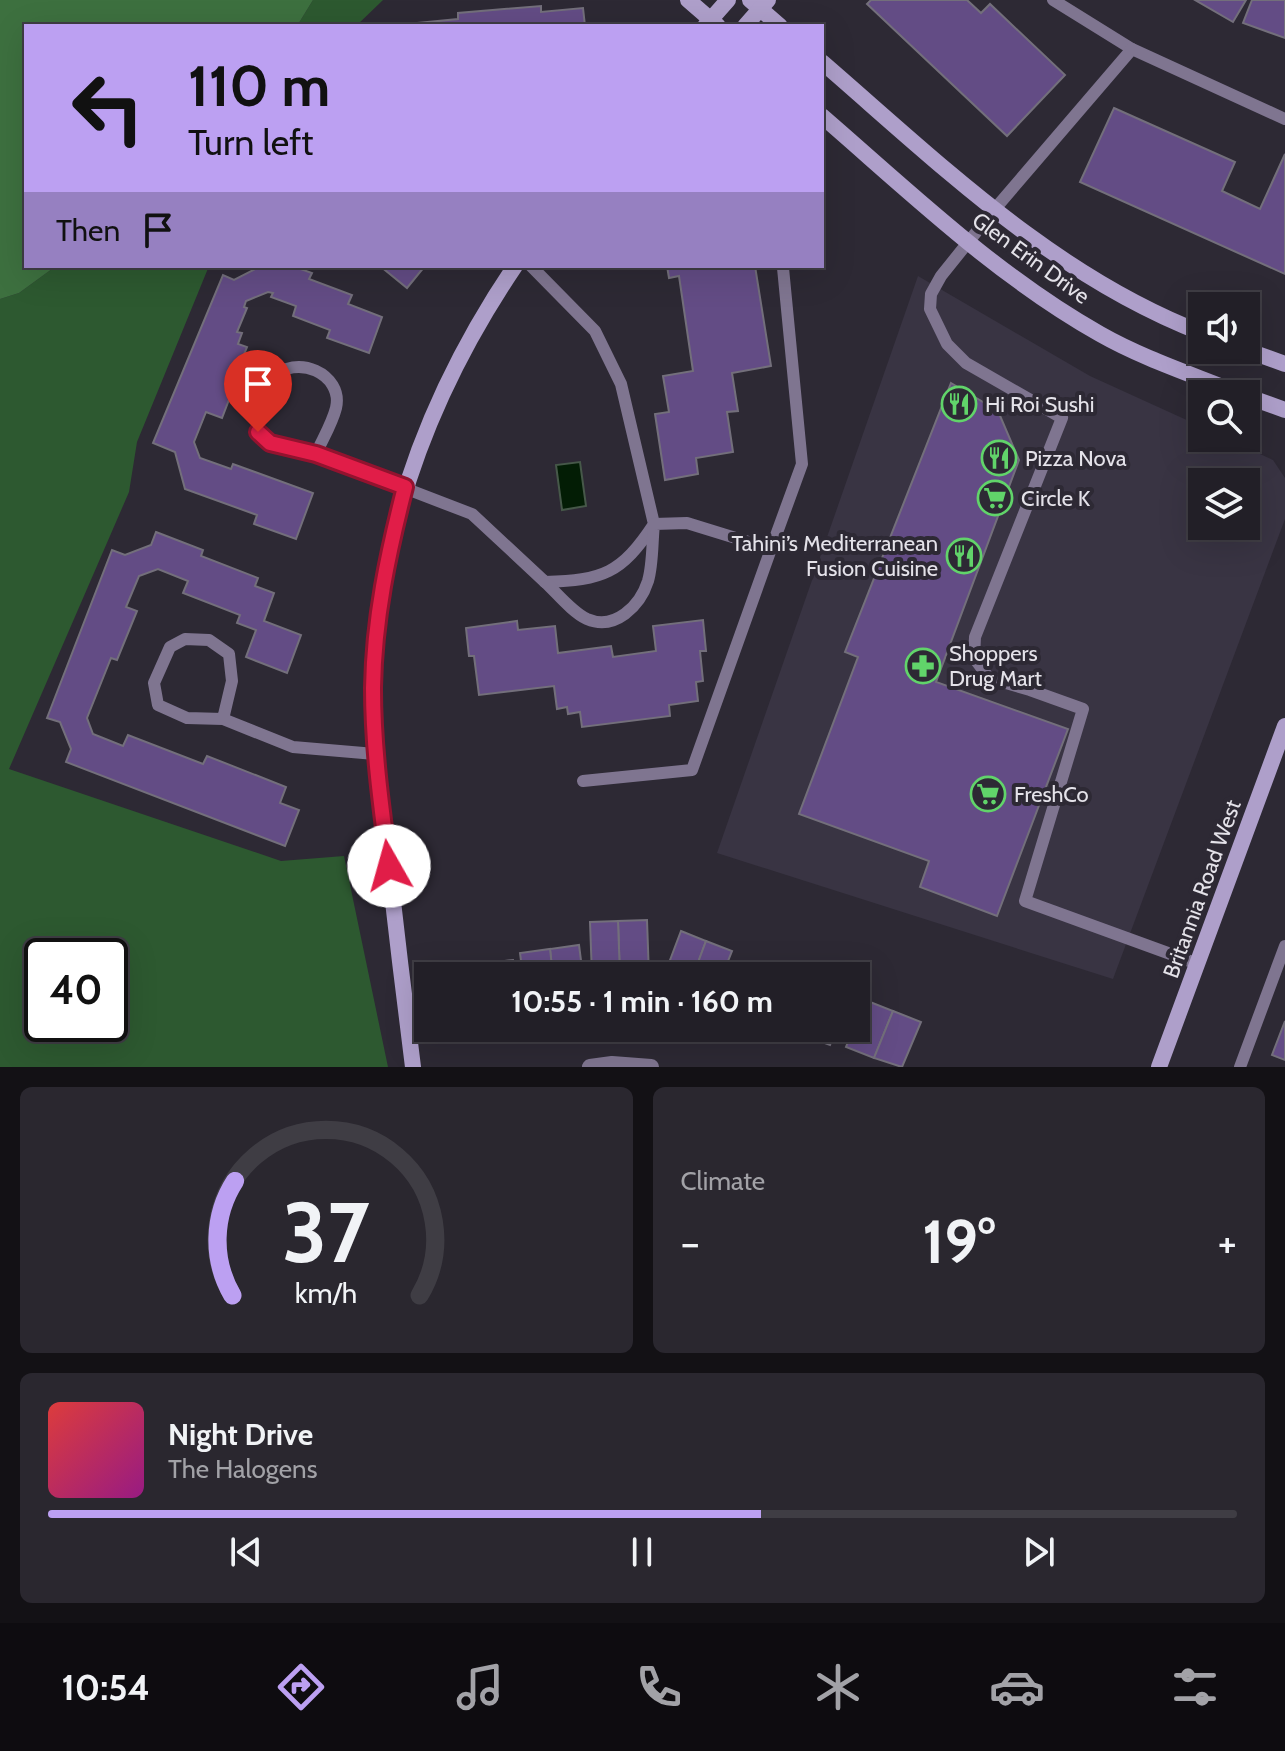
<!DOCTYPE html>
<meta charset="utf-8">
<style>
:root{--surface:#221f27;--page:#2a272f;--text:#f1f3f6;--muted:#a2a2a7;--line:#3f3d44;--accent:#bca0f2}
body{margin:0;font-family:Cabin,sans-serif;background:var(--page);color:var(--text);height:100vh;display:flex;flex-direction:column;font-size:30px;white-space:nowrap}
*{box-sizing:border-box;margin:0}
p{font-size:26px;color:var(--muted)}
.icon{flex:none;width:44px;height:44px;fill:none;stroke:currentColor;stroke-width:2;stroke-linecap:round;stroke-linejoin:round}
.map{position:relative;height:1067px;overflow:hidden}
.details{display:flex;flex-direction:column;gap:20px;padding:20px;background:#131115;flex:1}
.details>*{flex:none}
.guide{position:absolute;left:24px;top:24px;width:800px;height:244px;border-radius:0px;box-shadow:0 8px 32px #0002,0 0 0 2px var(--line);background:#bca0f2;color:#111;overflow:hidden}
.tools{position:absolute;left:1188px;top:292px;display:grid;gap:16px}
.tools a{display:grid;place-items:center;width:72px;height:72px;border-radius:0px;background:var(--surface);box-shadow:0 8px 32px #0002,0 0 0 2px var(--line);font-size:40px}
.speed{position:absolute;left:24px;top:938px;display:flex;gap:16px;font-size:40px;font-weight:700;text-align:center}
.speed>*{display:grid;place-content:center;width:104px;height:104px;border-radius:50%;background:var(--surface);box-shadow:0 8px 32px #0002,0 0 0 2px var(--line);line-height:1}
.speed .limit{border:4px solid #111;border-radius:12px;background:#fff;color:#111}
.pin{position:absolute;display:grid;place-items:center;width:68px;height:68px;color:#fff;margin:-82px -34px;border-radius:50% 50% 50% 0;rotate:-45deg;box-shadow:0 0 8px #0007}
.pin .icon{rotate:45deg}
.me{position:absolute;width:88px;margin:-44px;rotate:353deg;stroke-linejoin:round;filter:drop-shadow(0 0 6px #0008)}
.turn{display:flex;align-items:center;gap:28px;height:168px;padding:0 32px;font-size:36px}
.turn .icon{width:104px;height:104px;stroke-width:2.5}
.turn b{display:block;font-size:56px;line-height:68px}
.then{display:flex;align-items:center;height:76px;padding:0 32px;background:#0003;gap:16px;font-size:30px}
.big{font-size:60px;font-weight:800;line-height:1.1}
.details .tile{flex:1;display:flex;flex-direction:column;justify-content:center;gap:12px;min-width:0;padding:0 28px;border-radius:12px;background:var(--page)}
.details .dial{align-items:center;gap:0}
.dial svg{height:208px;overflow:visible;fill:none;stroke:var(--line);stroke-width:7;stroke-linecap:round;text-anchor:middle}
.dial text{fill:var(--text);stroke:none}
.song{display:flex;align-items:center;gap:24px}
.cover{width:96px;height:96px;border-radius:12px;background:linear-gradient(135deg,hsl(0 70% 55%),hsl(310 70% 35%))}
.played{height:8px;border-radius:4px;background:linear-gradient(90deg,var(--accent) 60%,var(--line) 60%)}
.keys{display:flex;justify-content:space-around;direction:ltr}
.heat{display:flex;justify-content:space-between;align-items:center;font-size:44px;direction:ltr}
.details .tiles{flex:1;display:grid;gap:20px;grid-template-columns:1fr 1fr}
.tile:last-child{grid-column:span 2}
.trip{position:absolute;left:414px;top:962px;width:456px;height:80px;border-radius:0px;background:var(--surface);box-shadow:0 8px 32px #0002,0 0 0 2px var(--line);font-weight:800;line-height:80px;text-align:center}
.tab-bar{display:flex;height:128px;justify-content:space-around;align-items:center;background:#0e0c10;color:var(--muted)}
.tab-bar .icon{width:56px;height:56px}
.tab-bar .on{color:var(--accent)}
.tab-bar b{font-size:36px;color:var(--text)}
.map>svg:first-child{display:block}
</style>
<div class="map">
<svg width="1285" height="1067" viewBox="0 0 1285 1067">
<rect width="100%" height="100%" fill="#2d2934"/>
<path fill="#393443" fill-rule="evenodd" d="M918 276 1090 376 1202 427V438H1225L1273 460 1285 478V519L1113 979 717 853ZM1202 482H1246V526H1202Z"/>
<g fill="#2d5930" fill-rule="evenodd">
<polygon points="313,0 383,0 356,26 297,26"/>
<path d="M56 266H209L137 442 129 492 9 769 281 861 344 856 388 1067H0V299L19 293ZM42 956H110V1024H42Z"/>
</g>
<polygon fill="#3d703f" points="0,0 313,0 297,26 26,26 26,266 56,266 19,293 0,299"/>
<polygon fill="#031d05" stroke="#465849" stroke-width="2" points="580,462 586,506 562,510 556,465"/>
<g fill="#634c85" stroke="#736f7b" stroke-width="2">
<polygon points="871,0 967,0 981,13 990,4 1065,75 1007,136 867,4"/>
<polygon points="1195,0 1246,0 1233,22"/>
<polygon points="1252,0 1285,0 1285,38 1243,23"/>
<polygon points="541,6 541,12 583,8 585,26 418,26 418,23 458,19 458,13"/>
<polygon points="1114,108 1235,162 1222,191 1260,209 1285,154 1285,274 1080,182"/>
<polygon points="261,266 292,266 312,273 309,279 352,295 348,304 382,317 369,353 327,338 330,330 293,316 296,306 271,297 273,293 268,292 246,301 244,307 247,308 237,332 242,333 238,344 247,347 239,367 233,365 227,381 235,384 222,418 206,412 194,442 200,458 231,469 233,464 313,493 296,539 254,524 257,515 185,489 175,452 153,443 223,275 234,280"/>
<polygon points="380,266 425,266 407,288"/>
<polygon points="667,266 755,266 771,366 732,373 738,411 727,412 733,452 696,458 698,474 665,480 655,414 669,412 663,376 693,371 679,276 669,278"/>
<polygon points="951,383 998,411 1019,460 936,682 1068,729 997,916 920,887 929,861 799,814 858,657 845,652"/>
<polygon points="156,532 203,550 201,556 258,578 255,586 274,593 264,621 301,635 287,673 246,657 256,630 237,623 240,615 183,593 188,581 158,569 139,576 126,607 137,611 117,660 111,658 87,718 93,734 123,746 128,735 203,764 207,756 286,787 280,803 299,810 285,846 66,762 71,749 60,722 47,718 112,550 125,555 151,545"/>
<polygon points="703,620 706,651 700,651 703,681 696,682 698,701 669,705 670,716 582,727 580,712 568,714 567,707 557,709 554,686 479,695 474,656 469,656 466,628 517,621 518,630 555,626 558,653 611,646 613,657 656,651 653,626"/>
<polygon points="647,920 649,976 620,976 618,921"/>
<polygon points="618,921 620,976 592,976 590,922"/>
<polygon points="681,931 706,941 693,976 664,976"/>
<polygon points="706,941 732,951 722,976 693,976"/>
<polygon points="579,945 583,976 553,976 550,949"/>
<polygon points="550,949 553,976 523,976 520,953"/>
<polygon points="513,960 515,976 490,976 489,963"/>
<polygon points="489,963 490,976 466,976 465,965"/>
<polygon points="737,963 762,973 761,976 732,976"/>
<polygon points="865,1000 893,1011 874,1058 846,1047"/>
<polygon points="893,1011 921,1022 902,1067 874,1058"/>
<polygon points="1285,1021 1285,1060 1272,1055"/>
<polygon points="741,1028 770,1028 766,1039"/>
<polygon points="785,1028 808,1028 805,1036"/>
<polygon points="808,1028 836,1028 830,1045 805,1036"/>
</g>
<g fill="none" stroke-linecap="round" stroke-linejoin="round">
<g stroke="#7f7590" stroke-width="12">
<polyline points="1053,0 1132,49"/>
<path d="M316 454C322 440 332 424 336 408 344 374 295 352 272 379 269 383 267 391 265 396 259 410 256 418 258 432L270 443 316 454 472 514 545 582C603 580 621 574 654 524L621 384 595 331 531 266"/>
<polyline points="771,549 802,464 783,268"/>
<path d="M545 582C557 593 572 612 587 619 615 631 640 606 648 581 653 564 652 542 654 524L687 523 771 549 692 770 583 781"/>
<polyline points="223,719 187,718 158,705 154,683 170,647 185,639 209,640 229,654 232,681 223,719 293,747 375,754"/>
<polyline points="1198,964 1025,901 1083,709 1030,690 989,678 974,658 975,637 1062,418 966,363 947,344 930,309 931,294 941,276 994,210 1132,49 1285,119"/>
<polyline points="1240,1067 1285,946"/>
</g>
<polyline stroke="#7f7590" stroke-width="16" points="590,1067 612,1064 651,1067"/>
<g stroke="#ae9fca" stroke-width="16">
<polyline points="688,0 718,26"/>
<polyline points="750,0 780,26"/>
<polyline points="705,26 728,0"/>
<polyline points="745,26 768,0"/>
<path d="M822 62C940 164 1054 276 1202 333"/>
<path d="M822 116C911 193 997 276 1100 334 1144 359 1194 375 1240 394"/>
<polyline points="1246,350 1285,364"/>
<polyline points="1246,396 1285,410"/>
<path d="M413 1067C404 995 395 922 387 850 380 795 372 741 373 686 377 533 430 392 515 266"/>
<polyline points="1159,1067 1285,726"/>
</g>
</g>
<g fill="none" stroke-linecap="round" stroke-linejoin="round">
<g stroke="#92132f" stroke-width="20">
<path id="route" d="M258 432 270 443 316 454 405 487C388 553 374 619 373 688 373 747 381 806 389 866"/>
</g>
<use href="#route" stroke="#e11d48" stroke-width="14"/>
</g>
<defs>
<g id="restaurant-ring" transform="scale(1.8)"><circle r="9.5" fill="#2d2934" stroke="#61d46a" stroke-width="1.5"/><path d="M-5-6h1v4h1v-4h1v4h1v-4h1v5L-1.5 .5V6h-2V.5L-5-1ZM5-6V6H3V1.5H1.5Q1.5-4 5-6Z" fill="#61d46a"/></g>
<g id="supermarket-ring" transform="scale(1.8)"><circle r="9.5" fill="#2d2934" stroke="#61d46a" stroke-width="1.5"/><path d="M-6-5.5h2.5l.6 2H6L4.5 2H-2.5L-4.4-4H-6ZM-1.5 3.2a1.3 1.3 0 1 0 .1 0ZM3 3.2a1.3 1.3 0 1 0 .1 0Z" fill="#61d46a"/></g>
<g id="pharmacy-ring" transform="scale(1.8)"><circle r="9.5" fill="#2d2934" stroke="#61d46a" stroke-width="1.5"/><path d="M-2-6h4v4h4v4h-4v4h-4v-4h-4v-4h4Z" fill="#61d46a"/></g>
</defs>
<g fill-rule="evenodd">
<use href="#restaurant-ring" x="959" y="404"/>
<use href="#restaurant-ring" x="999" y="458"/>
<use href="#supermarket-ring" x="995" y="498"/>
<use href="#restaurant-ring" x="964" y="556"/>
<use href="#pharmacy-ring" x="923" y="666"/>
<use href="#supermarket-ring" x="988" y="794"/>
</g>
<g text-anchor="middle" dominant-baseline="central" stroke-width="8" stroke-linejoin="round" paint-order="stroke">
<g font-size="22" fill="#e4e2e9" stroke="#2d2934">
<text transform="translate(1031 258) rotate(36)">Glen Erin Drive</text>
<text transform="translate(1202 889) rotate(-70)">Britannia Road West</text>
</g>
<g font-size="22" fill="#e4e2e9" stroke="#2d2934" text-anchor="start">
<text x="985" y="404">Hi Roi Sushi</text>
<text x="1025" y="458">Pizza Nova</text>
<text x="1021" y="498">Circle K</text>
<text x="938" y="543" text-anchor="end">Tahini’s Mediterranean<tspan x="938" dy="25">Fusion Cuisine</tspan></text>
<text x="949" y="653">Shoppers<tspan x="949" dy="25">Drug Mart</tspan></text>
<text x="1014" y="794">FreshCo</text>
</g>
</g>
</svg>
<div class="tools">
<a><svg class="icon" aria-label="sound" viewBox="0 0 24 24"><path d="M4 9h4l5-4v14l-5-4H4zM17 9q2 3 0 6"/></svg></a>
<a><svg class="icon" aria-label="search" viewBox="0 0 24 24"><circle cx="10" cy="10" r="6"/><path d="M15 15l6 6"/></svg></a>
<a><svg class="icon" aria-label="layers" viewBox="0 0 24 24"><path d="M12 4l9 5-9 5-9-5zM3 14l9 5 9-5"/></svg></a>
</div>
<div class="speed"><div class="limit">40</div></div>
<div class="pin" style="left:258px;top:432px;background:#d93025"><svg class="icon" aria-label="arrive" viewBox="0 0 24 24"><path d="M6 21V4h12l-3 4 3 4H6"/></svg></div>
<svg class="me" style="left:389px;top:866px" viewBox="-20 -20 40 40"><circle r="19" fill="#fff"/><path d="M0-13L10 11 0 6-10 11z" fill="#e11d48"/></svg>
<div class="trip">10:55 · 1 min · 160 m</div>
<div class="guide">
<div class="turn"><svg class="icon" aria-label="left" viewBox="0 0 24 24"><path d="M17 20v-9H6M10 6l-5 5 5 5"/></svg><div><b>110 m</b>Turn left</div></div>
<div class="then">Then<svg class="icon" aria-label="arrive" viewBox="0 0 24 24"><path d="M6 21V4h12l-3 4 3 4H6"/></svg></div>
</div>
</div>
<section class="details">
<div class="tiles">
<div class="tile dial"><svg viewBox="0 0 100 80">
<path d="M14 69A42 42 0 1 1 86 69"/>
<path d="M14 69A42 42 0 0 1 15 25" stroke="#bca0f2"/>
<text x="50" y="56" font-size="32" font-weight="700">37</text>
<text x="50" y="72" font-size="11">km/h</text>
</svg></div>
<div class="tile"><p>Climate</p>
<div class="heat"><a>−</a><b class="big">19°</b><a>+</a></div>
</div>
<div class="tile">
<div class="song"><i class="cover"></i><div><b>Night Drive</b><p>The Halogens</p></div></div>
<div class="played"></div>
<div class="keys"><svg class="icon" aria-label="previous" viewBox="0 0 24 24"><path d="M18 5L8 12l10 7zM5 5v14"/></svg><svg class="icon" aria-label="pause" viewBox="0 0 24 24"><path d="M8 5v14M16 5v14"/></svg><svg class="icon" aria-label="next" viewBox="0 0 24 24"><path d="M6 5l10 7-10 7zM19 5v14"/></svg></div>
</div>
</div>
</section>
<nav class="tab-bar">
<b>10:54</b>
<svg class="icon on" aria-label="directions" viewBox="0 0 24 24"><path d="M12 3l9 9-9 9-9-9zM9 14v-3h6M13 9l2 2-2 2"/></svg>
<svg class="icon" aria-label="music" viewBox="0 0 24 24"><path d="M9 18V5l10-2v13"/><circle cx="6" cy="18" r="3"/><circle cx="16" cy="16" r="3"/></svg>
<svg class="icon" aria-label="phone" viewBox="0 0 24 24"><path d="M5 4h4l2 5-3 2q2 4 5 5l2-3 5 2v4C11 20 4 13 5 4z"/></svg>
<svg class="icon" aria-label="climate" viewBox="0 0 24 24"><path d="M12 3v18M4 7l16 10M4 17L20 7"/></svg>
<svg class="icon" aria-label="car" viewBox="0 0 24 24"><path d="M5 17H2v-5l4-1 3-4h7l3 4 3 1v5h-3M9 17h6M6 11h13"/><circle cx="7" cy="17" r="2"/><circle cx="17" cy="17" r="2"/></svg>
<svg class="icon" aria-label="filters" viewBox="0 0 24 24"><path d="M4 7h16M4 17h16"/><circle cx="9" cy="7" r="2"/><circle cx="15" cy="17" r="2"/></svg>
</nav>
